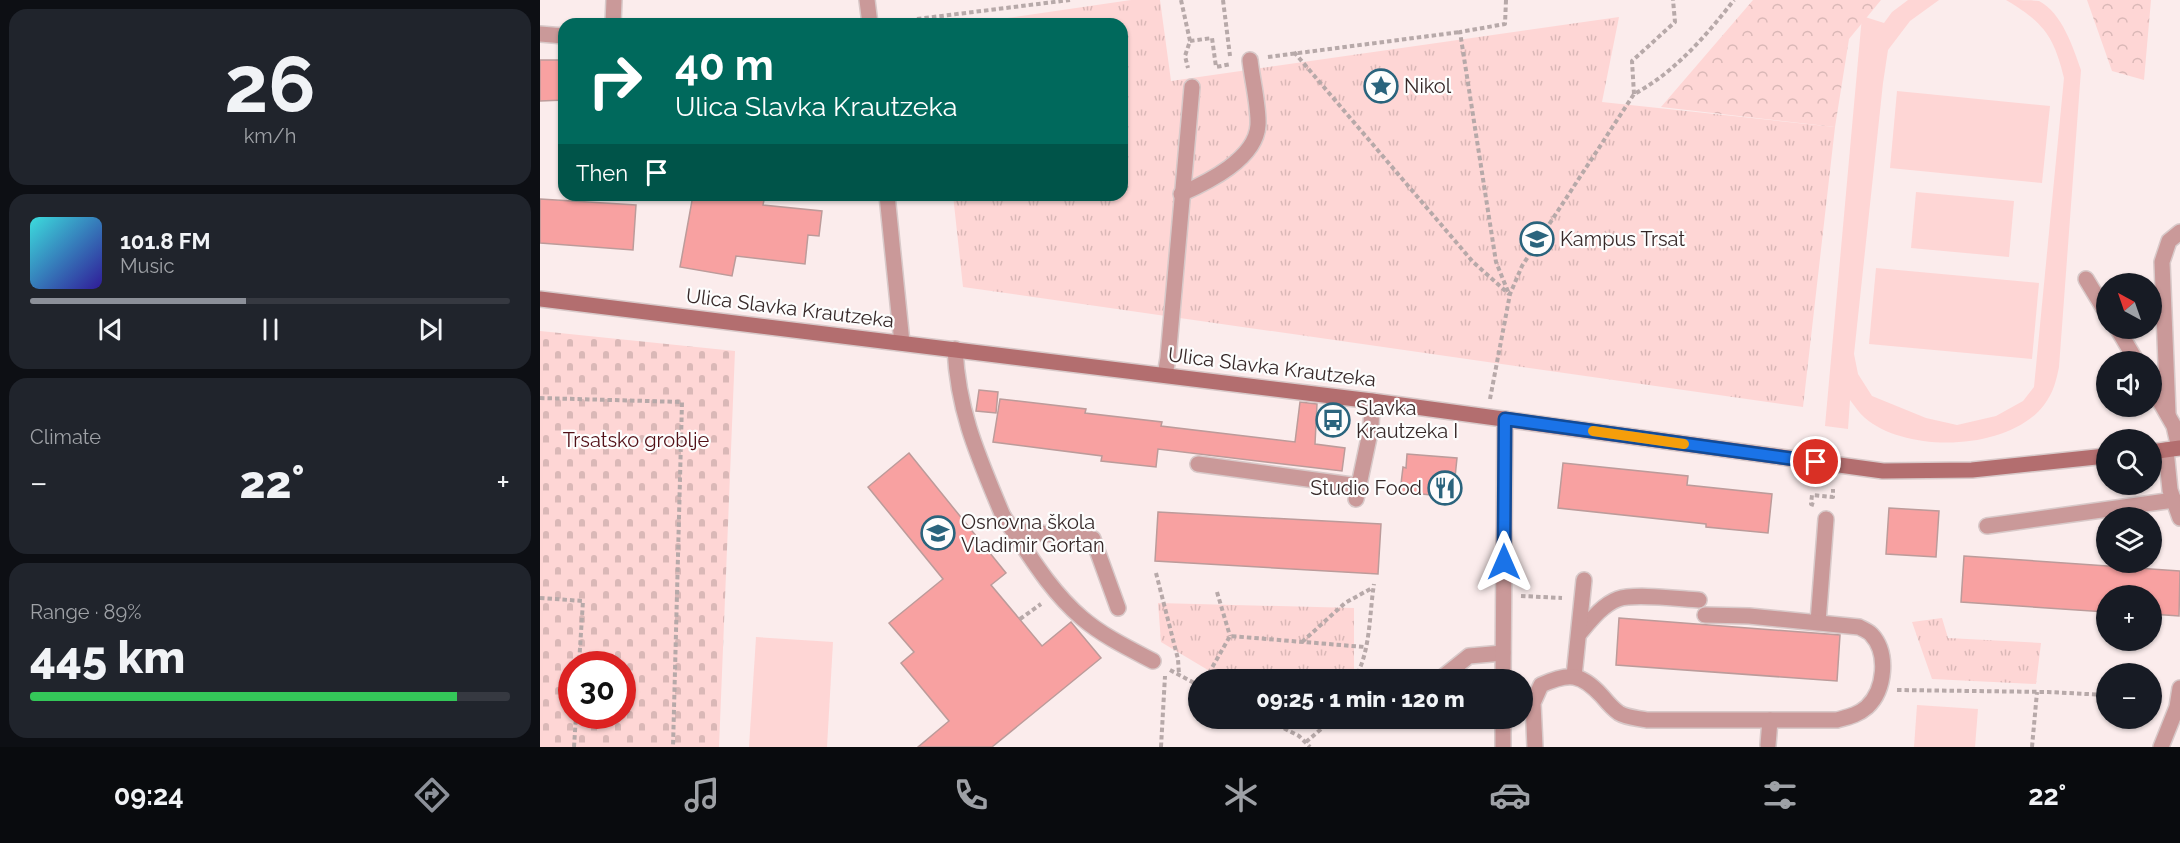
<!DOCTYPE html>
<meta charset="utf-8">
<style>
:root{--surface:#171b24;--page:#20242c;--text:#f1f3f6;--muted:#9ea1a6;--line:#363941;--accent:#8c9099}
body{margin:0;font-family:Raleway,sans-serif;background:var(--page);color:var(--text);height:100vh;display:flex;flex-direction:column;font-size:22px;white-space:nowrap}
*{box-sizing:border-box;margin:0}
p{font-size:20px;color:var(--muted)}
.icon{flex:none;width:33px;height:33px;fill:none;stroke:currentColor;stroke-width:2;stroke-linecap:round;stroke-linejoin:round}
.map{position:relative;flex:1;overflow:hidden}
.drawer{display:flex;flex-direction:column;gap:9px;padding:9px;background:#0d0f14;width:540px}
.drawer>*{flex:none}
.banner{position:absolute;left:18px;top:18px;width:570px;height:183px;border-radius:18px;box-shadow:0 2px 4px #0004;background:#00695c;color:#fff;overflow:hidden}
.needle{width:39px;rotate:320deg}
.buttons{position:absolute;left:1556px;top:273px;display:grid;gap:12px}
.buttons a{display:grid;place-items:center;width:66px;height:66px;border-radius:50%;background:var(--surface);box-shadow:0 2px 4px #0004;font-size:30px}
.speed{position:absolute;left:18px;top:651px;display:flex;gap:12px;font-size:30px;font-weight:700;text-align:center}
.speed>*{display:grid;place-content:center;width:78px;height:78px;border-radius:50%;background:var(--surface);box-shadow:0 2px 4px #0004;line-height:1}
.speed .limit{border:9px solid #d22;background:#fff;color:#111}
.pin{position:absolute;display:grid;place-items:center;width:51px;height:51px;color:#fff;margin:-26px;border:3px solid #fff;border-radius:50%;box-shadow:0 2px 6px #0007}
.me{position:absolute;width:66px;margin:-33px;rotate:0deg;stroke-linejoin:round;filter:drop-shadow(0 0 4px #0008)}
.turn{display:flex;align-items:center;gap:21px;height:126px;padding:0 18px;font-size:27px}
.turn .icon{width:78px;height:78px;stroke-width:2.5}
.turn b{display:block;font-size:42px;line-height:51px}
.then{display:flex;align-items:center;height:57px;padding:0 18px;background:#0003;gap:12px;font-size:22px}
.big{font-size:45px;font-weight:800;line-height:1.1}
.drawer .card{flex:1;display:flex;flex-direction:column;justify-content:center;gap:9px;min-width:0;padding:0 21px;border-radius:18px;background:var(--page)}
.drawer .dial{align-items:center;gap:0}
.dial b{font-size:78px;line-height:1}
.song{display:flex;align-items:center;gap:18px}
.cover{width:72px;height:72px;border-radius:9px;background:linear-gradient(135deg,hsl(180 70% 55%),hsl(250 70% 35%))}
.played{height:6px;border-radius:3px;background:linear-gradient(90deg,var(--accent) 45%,var(--line) 45%)}
.keys{display:flex;justify-content:space-around;direction:ltr}
.heat{display:flex;justify-content:space-between;align-items:center;font-size:33px;direction:ltr}
.charge{height:9px;border-radius:4px;background:linear-gradient(90deg,#34c759 89%,var(--line) 0)}
.trip{position:absolute;left:648px;top:669px;width:345px;height:60px;border-radius:30px;background:var(--surface);box-shadow:0 2px 4px #0004;font-weight:800;line-height:60px;text-align:center}
.tab-bar{display:flex;height:96px;justify-content:space-around;align-items:center;background:#090b0e;color:var(--muted)}
.tab-bar .icon{width:42px;height:42px}
.tab-bar .active{color:var(--accent)}
.tab-bar b{font-size:27px;color:var(--text)}
main{display:flex;flex:1;min-height:0}
.map>svg:first-child{display:block}
</style>
<main>
<section class="drawer">
<div class="card dial"><b>26</b><p>km/h</p></div>
<div class="card">
<div class="song"><i class="cover"></i><div><b>101.8 FM</b><p>Music</p></div></div>
<div class="played"></div>
<div class="keys"><svg class="icon" aria-label="previous" viewBox="0 0 24 24"><path d="M18 5L8 12l10 7zM5 5v14"/></svg><svg class="icon" aria-label="pause" viewBox="0 0 24 24"><path d="M8 5v14M16 5v14"/></svg><svg class="icon" aria-label="next" viewBox="0 0 24 24"><path d="M6 5l10 7-10 7zM19 5v14"/></svg></div>
</div>
<div class="card"><p>Climate</p>
<div class="heat"><a>−</a><b class="big">22°</b><a>+</a></div>
</div>
<div class="card"><p>Range · 89%</p><b class="big">445 km</b><div class="charge"></div></div>
</section>
<div class="map">
<svg width="1640" height="747" viewBox="0 0 1640 747">
<defs>
<pattern id="grass-tufts" width="24" height="20" patternUnits="userSpaceOnUse" patternTransform="scale(1.5)"><rect width="24" height="20" fill="#fed6d5"/><path d="M3 7l-1-3M5 7V3M7 7l1-3M15 17l-1-3M17 17v-4M19 17l1-3" fill="none" stroke="#dab8b7"/></pattern>
<pattern id="forest-crowns" width="20" height="18" patternUnits="userSpaceOnUse" patternTransform="scale(1.5)"><rect width="20" height="18" fill="#fed6d5"/><path d="M2 6a3 3 0 1 1 6 0M12 15a3 3 0 1 1 6 0" fill="none" stroke="#dab8b7"/></pattern>
<pattern id="cemetery-stones" width="16" height="16" patternUnits="userSpaceOnUse" patternTransform="scale(1.5)"><rect width="16" height="16" fill="#fed6d5"/><path d="M2 7V4a2 2 0 0 1 4 0v3zM10 15v-3a2 2 0 0 1 4 0v3z" fill="#dab8b7"/></pattern>
</defs>
<rect width="100%" height="100%" fill="#fbecec"/>
<g fill="url(#grass-tufts)">
<polygon points="591,0 620,0 631,81 1079,17 1062,102 1295,127 1263,407 423,287 413,195 582,195 582,24 426,24"/>
<polygon points="618,603 814,608 814,678 683,679 621,642"/>
<polygon points="1402,618 1408,638 1501,643 1496,684 1392,679 1372,622"/>
</g>
<g fill="url(#forest-crowns)">
<polygon points="1213,0 1341,0 1309,39 1295,127 1121,107"/>
<polygon points="1547,0 1611,0 1604,80 1572,71"/>
</g>
<path fill="url(#cemetery-stones)" fill-rule="evenodd" d="M0 331 195 351 179 747H0ZM32 664H82V716H32Z"/>
<g fill="#fed6d5">
<path d="M1368 0H1399L1370 21 1348 50 1343 83 1314 354 1318 374 1332 396 1386 418 1417 425 1456 416 1483 401 1494 387 1524 78C1514 36 1503 22 1466 0 1475 0 1491 0 1499 1 1522 13 1533 47 1541 70L1519 367C1516 382 1513 393 1504 405 1469 451 1367 454 1325 418 1319 413 1315 406 1310 400L1308 429 1285 426 1322 16 1344 23 1352 12Z"/>
<polygon points="1357,91 1510,106 1502,183 1350,168"/>
<polygon points="1376,192 1474,201 1469,257 1371,248"/>
<polygon points="1336,268 1499,283 1492,359 1329,344"/>
<polygon points="216,637 293,642 287,747 209,747"/>
<polygon points="1377,705 1438,709 1435,747 1374,747"/>
</g>
<g fill="#f8a1a1" stroke="#bc9b9a" stroke-width="1.5">
<polygon points="0,60 24,60 24,100 0,101"/>
<polygon points="153,195 225,195 223,205 282,211 279,236 268,235 265,264 196,256 192,276 140,267"/>
<polygon points="0,199 96,205 93,250 0,243"/>
<polygon points="439,390 458,392 456,413 436,411"/>
<polygon points="460,399 546,409 545,413 622,422 621,426 755,442 760,402 777,404 775,444 805,448 802,471 618,449 616,467 561,461 562,456 453,442"/>
<polygon points="369,453 466,573 451,585 502,646 531,622 561,658 452,747 378,747 409,721 361,663 374,652 349,623 403,579 328,487"/>
<polygon points="867,454 917,458 913,497 860,492 863,467 866,468"/>
<polygon points="1023,463 1148,476 1147,485 1232,494 1228,533 1166,527 1166,524 1018,508"/>
<polygon points="1349,508 1399,511 1396,557 1346,554"/>
<polygon points="618,512 841,524 838,574 615,561"/>
<polygon points="1424,556 1640,571 1639,616 1611,614 1611,596 1566,596 1566,612 1421,602"/>
<polygon points="1079,618 1300,635 1297,681 1076,665"/>
</g>
<g fill="none" stroke-linecap="round" stroke-linejoin="round">
<g stroke="#d8c9c9" stroke-width="18">
<g id="lane">
<polyline points="73,24 74,0"/>
<path d="M641 194C668 182 716 159 718 125 719 107 712 79 710 60"/>
<polyline points="1546,279 1566,312"/>
<polyline points="1577,328 1597,362"/>
<polyline points="625,375 628,358 652,87"/>
<polyline points="1611,386 1634,426 1639,448"/>
<polyline points="1628,414 1622,262 1629,241 1640,232"/>
<polyline points="658,464 819,486"/>
<polyline points="816,499 831,428 832,401"/>
<path d="M463 516C487 551 509 590 542 618 563 636 588 648 613 661"/>
<polyline points="1447,526 1634,500"/>
<polyline points="473,530 553,539 578,608"/>
<polyline points="1278,622 1286,519"/>
<path d="M1039 634C1050 621 1062 605 1078 599 1095 593 1140 599 1159 600"/>
<polyline points="1034,676 1044,580"/>
<polyline points="899,680 929,656 963,653"/>
<polyline points="1228,745 1230,720"/>
<path d="M995 747 993 703 1001 685C1029 672 1041 673 1062 696 1067 702 1073 709 1079 713 1087 718 1098 718 1107 720H1297C1308 717 1318 715 1327 707 1345 690 1349 653 1331 634 1328 631 1323 629 1319 627L1209 616 1165 615"/>
</g>
</g>
<g stroke="#d8c9c9" stroke-width="18">
<g id="street">
<polyline points="327,0 330,24"/>
<polyline points="0,34 24,36"/>
<polyline points="347,195 362,343"/>
<path d="M415 349C418 413 439 458 463 516"/>
<polyline points="1626,450 1630,490 1640,518"/>
<polyline points="963,680 965,419"/>
<polyline points="963,747 963,718"/>
<polyline points="1621,747 1637,707 1640,688"/>
</g>
</g>
<g stroke="#d8c9c9" stroke-width="18">
<g id="secondary">
<polyline points="0,299 832,401 1343,471 1432,470 1566,456"/>
<polyline points="1611,452 1640,448"/>
</g>
</g>
<g stroke="#b7a9a9" stroke-width="4" stroke-dasharray="4.5 3" stroke-linecap="butt">
<polyline points="641,0 650,41 645,56 648,68"/>
<polyline points="683,0 690,56"/>
<polyline points="966,0 965,24 920,32 956,262 969,294"/>
<polyline points="377,19 530,0"/>
<polyline points="650,41 672,38 676,67 691,64"/>
<polyline points="754,52 933,262 969,294"/>
<polyline points="728,57 920,32"/>
<polyline points="1094,94 1092,61 1135,22 1133,0"/>
<polyline points="0,398 142,402 133,747"/>
<path d="M950 399 970 294 982 266 1094 94C1134 73 1166 36 1194 0"/>
<polyline points="1274,505 1271,504 1272,495 1293,497 1293,489"/>
<polyline points="616,573 638,659 639,675"/>
<polyline points="677,592 690,636"/>
<polyline points="981,596 1022,598"/>
<polyline points="0,598 43,601 39,664"/>
<polyline points="480,619 501,604"/>
<polyline points="762,642 805,603 832,588"/>
<polyline points="630,670 658,685"/>
<polyline points="665,680 690,636 825,647"/>
<path d="M814 680C831 652 829 615 834 584"/>
<polyline points="1357,690 1508,692 1566,695"/>
<polyline points="1611,699 1620,701"/>
<polyline points="724,718 759,736 770,747"/>
<polyline points="766,742 780,730 789,718"/>
<polyline points="34,747 36,716"/>
<polyline points="621,747 625,676"/>
<polyline points="1492,747 1497,692"/>
</g>
<use href="#lane" stroke="#ca9999" stroke-width="15"/>
<use href="#street" stroke="#ca9999" stroke-width="15"/>
<use href="#secondary" stroke="#b36e6f" stroke-width="15"/>
</g>
<g fill="none" stroke-linecap="round" stroke-linejoin="round">
<g stroke="#114b97" stroke-width="15">
<polyline id="route" points="964,562 965,419 1276,462"/>
</g>
<use href="#route" stroke="#1a73e8" stroke-width="10"/>
<polyline stroke="#f59e0b" stroke-width="10" points="1053,431 1144,444"/>
</g>
<defs>
<g id="sight-ring" transform="scale(1.725)"><circle r="9.5" fill="#fdfdfd" stroke="#2a647d" stroke-width="1.5"/><path d="M0-6L1.8-2.2L6-1.7L2.9 1.2L3.7 5.4L0 3.3L-3.7 5.4L-2.9 1.2L-6-1.7L-1.8-2.2Z" fill="#2a647d"/></g>
<g id="university-ring" transform="scale(1.725)"><circle r="9.5" fill="#fdfdfd" stroke="#2a647d" stroke-width="1.5"/><path d="M0-5L7-2L0 1L-7-2ZM-4 1L0 2.5L4 1V4Q0 6-4 4Z" fill="#2a647d"/></g>
<g id="bus-ring" transform="scale(1.725)"><circle r="9.5" fill="#fdfdfd" stroke="#2a647d" stroke-width="1.5"/><path d="M-5-6H5V4H4V6H2V4H-2V6H-4V4H-5ZM-3.5-4V0h7V-4ZM-3.5 1.2v1.5H-2V1.2ZM2 1.2v1.5H3.5V1.2Z" fill="#2a647d"/></g>
<g id="restaurant-ring" transform="scale(1.725)"><circle r="9.5" fill="#fdfdfd" stroke="#2a647d" stroke-width="1.5"/><path d="M-5-6h1v4h1v-4h1v4h1v-4h1v5L-1.5 .5V6h-2V.5L-5-1ZM5-6V6H3V1.5H1.5Q1.5-4 5-6Z" fill="#2a647d"/></g>
<g id="school-ring" transform="scale(1.725)"><circle r="9.5" fill="#fdfdfd" stroke="#2a647d" stroke-width="1.5"/><path d="M0-5L7-2L0 1L-7-2ZM-4 1L0 2.5L4 1V4Q0 6-4 4Z" fill="#2a647d"/></g>
</defs>
<g fill-rule="evenodd">
<use href="#sight-ring" x="841" y="86"/>
<use href="#university-ring" x="997" y="239"/>
<use href="#bus-ring" x="793" y="420"/>
<use href="#restaurant-ring" x="905" y="488"/>
<use href="#school-ring" x="398" y="533"/>
</g>
<g text-anchor="middle" dominant-baseline="central" stroke-width="4.5" stroke-linejoin="round" paint-order="stroke">
<g font-size="20" fill="#362828" stroke="#fdfdfd" text-anchor="start">
<text x="864" y="86">Nikol</text>
<text x="1020" y="239">Kampus Trsat</text>
<text x="816" y="408">Slavka<tspan x="816" dy="23">Krautzeka I</tspan></text>
<text x="882" y="488" text-anchor="end">Studio Food</text>
<text x="421" y="522">Osnovna škola<tspan x="421" dy="23">Vladimir Gortan</tspan></text>
</g>
<g font-size="20" fill="#362828" stroke="#fdfdfd">
<text transform="translate(250 308) rotate(7)">Ulica Slavka Krautzeka</text>
<text transform="translate(732 367) rotate(7)">Ulica Slavka Krautzeka</text>
</g>
<g font-size="20" fill="#521017" stroke="#fdfdfd">
<text x="96" y="440">Trsatsko groblje</text>
</g>
</g>
</svg>
<div class="buttons">
<a><svg class="needle" viewBox="-14 -14 28 28"><path d="M0-13l5 13h-10z" fill="#e53935"/><path d="M0 13l5-13h-10z" fill="#9ea1a6"/></svg></a>
<a><svg class="icon" aria-label="sound" viewBox="0 0 24 24"><path d="M4 9h4l5-4v14l-5-4H4zM17 9q2 3 0 6"/></svg></a>
<a><svg class="icon" aria-label="search" viewBox="0 0 24 24"><circle cx="10" cy="10" r="6"/><path d="M15 15l6 6"/></svg></a>
<a><svg class="icon" aria-label="layers" viewBox="0 0 24 24"><path d="M12 4l9 5-9 5-9-5zM3 14l9 5 9-5"/></svg></a>
<a>+</a>
<a>−</a>
</div>
<div class="speed"><div class="limit">30</div></div>
<div class="pin" style="left:1276px;top:462px;background:#d93025"><svg class="icon" aria-label="arrive" viewBox="0 0 24 24"><path d="M6 21V4h12l-3 4 3 4H6"/></svg></div>
<svg class="me" style="left:964px;top:562px" viewBox="-20 -20 40 40"><path d="M0-17L14 15 0 8-14 15z" fill="#1a73e8" stroke="#fff" stroke-width="4"/></svg>
<div class="trip">09:25 · 1 min · 120 m</div>
<div class="banner">
<div class="turn"><svg class="icon" aria-label="right" viewBox="0 0 24 24"><path d="M7 20v-9h11M14 6l5 5-5 5"/></svg><div><b>40 m</b>Ulica Slavka Krautzeka</div></div>
<div class="then">Then<svg class="icon" aria-label="arrive" viewBox="0 0 24 24"><path d="M6 21V4h12l-3 4 3 4H6"/></svg></div>
</div>
</div>
</main>
<nav class="tab-bar">
<b>09:24</b>
<svg class="icon active" aria-label="directions" viewBox="0 0 24 24"><path d="M12 3l9 9-9 9-9-9zM9 14v-3h6M13 9l2 2-2 2"/></svg>
<svg class="icon" aria-label="music" viewBox="0 0 24 24"><path d="M9 18V5l10-2v13"/><circle cx="6" cy="18" r="3"/><circle cx="16" cy="16" r="3"/></svg>
<svg class="icon" aria-label="phone" viewBox="0 0 24 24"><path d="M5 4h4l2 5-3 2q2 4 5 5l2-3 5 2v4C11 20 4 13 5 4z"/></svg>
<svg class="icon" aria-label="climate" viewBox="0 0 24 24"><path d="M12 3v18M4 7l16 10M4 17L20 7"/></svg>
<svg class="icon" aria-label="car" viewBox="0 0 24 24"><path d="M5 17H2v-5l4-1 3-4h7l3 4 3 1v5h-3M9 17h6M6 11h13"/><circle cx="7" cy="17" r="2"/><circle cx="17" cy="17" r="2"/></svg>
<svg class="icon" aria-label="filters" viewBox="0 0 24 24"><path d="M4 7h16M4 17h16"/><circle cx="9" cy="7" r="2"/><circle cx="15" cy="17" r="2"/></svg>
<b>22°</b>
</nav>
